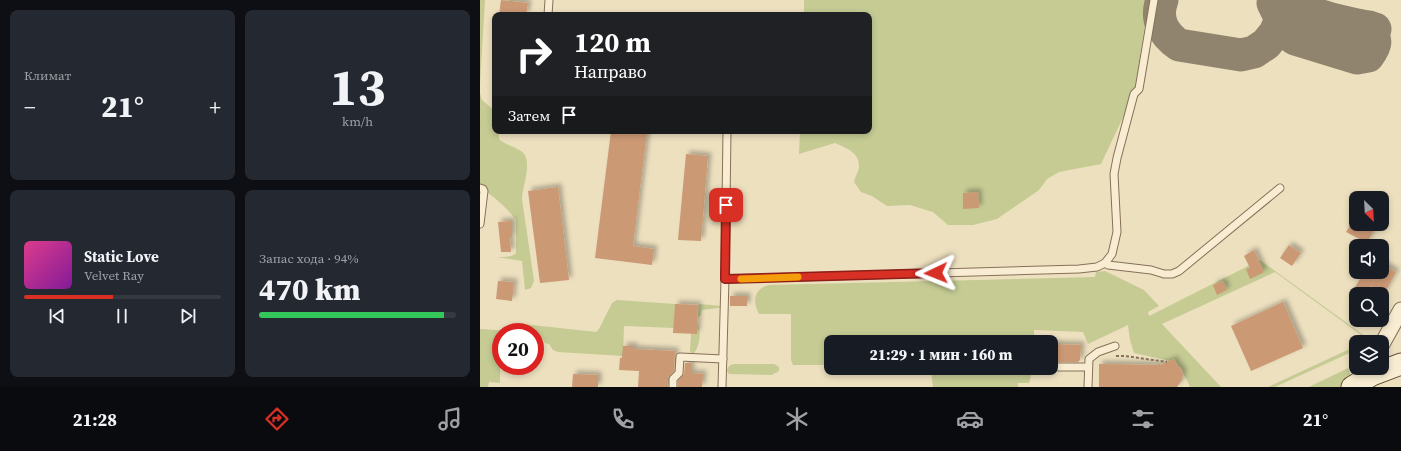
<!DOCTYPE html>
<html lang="ru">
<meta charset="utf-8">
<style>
:root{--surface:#171b24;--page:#242831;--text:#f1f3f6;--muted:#9ea1a6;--line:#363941;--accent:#d93025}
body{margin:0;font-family:"Source Serif 4",serif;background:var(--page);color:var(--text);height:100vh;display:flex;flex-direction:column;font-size:15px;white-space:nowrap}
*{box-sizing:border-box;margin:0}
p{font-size:13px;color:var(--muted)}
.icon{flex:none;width:22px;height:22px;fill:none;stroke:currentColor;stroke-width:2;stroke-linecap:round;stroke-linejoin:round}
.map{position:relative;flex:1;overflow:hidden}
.sheet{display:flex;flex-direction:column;gap:10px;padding:10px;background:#0d0f14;width:480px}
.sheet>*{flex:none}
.top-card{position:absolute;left:12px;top:12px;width:380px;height:122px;border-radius:8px;box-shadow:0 2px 6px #0003;background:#202124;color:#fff;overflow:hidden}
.needle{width:26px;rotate:156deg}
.buttons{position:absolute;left:869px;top:191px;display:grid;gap:8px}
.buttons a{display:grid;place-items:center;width:40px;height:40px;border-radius:8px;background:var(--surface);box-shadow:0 2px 6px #0003;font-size:20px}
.speed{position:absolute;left:12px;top:323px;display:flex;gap:8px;font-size:20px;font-weight:700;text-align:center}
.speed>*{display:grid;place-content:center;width:52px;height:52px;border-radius:50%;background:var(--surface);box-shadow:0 2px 6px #0003;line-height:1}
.speed .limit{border:6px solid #d22;background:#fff;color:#111}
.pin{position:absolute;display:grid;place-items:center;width:34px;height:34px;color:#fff;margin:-17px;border-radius:8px;box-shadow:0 2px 6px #0006}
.me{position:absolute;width:44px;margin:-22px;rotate:268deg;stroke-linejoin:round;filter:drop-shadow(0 0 3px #0008)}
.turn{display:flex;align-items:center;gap:14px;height:84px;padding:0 16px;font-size:18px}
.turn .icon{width:52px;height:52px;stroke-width:2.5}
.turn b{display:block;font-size:28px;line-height:34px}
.then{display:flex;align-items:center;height:38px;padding:0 16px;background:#0003;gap:8px;font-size:15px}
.big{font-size:30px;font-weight:800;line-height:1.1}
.sheet .tile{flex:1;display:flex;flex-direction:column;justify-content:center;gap:6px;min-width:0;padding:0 14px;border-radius:8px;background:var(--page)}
.sheet .dial{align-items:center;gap:0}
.dial b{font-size:52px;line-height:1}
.song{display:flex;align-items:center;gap:12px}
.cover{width:48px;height:48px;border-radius:6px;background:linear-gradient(135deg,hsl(330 70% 55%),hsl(290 70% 35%))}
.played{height:4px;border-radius:2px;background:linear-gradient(90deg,var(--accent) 45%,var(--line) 45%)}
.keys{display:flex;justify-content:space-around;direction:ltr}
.heat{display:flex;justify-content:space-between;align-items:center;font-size:22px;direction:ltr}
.charge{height:6px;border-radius:3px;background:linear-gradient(90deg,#34c759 94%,var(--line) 0)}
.sheet .tiles{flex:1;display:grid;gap:10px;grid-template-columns:repeat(2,1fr)}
.trip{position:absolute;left:344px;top:335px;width:234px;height:40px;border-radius:8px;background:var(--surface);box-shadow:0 2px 6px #0003;font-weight:800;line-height:40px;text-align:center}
.tabs{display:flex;height:64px;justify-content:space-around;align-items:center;background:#090b0e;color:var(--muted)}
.tabs .icon{width:28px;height:28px}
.tabs .current{color:var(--accent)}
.tabs b{font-size:18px;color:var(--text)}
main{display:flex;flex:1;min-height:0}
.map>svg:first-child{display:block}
</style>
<main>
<section class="sheet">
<div class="tiles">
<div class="tile"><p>Климат</p>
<div class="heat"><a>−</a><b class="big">21°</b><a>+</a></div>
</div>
<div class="tile dial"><b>13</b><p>km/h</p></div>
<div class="tile">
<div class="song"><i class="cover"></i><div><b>Static Love</b><p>Velvet Ray</p></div></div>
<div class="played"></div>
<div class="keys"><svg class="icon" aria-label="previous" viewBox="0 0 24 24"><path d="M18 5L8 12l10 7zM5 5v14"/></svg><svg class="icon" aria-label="pause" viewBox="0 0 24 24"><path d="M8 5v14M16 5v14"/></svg><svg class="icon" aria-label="next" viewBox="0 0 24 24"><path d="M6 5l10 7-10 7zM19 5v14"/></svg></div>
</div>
<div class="tile"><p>Запас хода · 94%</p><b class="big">470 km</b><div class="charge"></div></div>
</div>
</section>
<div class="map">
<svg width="921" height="387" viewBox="0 0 921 387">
<defs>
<filter id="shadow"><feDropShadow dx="3.5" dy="-3.5" stdDeviation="2" flood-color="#0004"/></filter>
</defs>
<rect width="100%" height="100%" fill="#ede0bf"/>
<g fill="#c5cb93">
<polygon points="0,0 5,0 0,84"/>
<path d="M324 0H669L654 94 621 164 579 172 567 179 559 190 517 219 493 225H468L453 212 430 205 407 206 392 196 381 192 374 182C375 177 379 171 379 166 379 152 366 148 355 143L319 154 320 131H389V15H324Z"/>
<path d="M0 93 2 100 15 111V131H18L19 139C25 145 34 146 41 151 54 159 42 187 42 199L54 281 51 288 45 290 42 261 17 257C23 257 31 258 36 253V220C29 210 11 193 0 188Z"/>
<path d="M780 260 889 339 888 340 795 272 682 324 741 387H710L701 368H699L694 359 690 361 654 353 650 340 648 325 608 344 603 332 554 330V342H351V365H313L311 360V314H279C272 301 274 289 289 285L615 277 616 272 625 271 664 290 679 306 668 312 669 316Z"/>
<polygon points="137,300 195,304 194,328 144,326 143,356 78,352 73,350 69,344 65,343 62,338 55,338 55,332 42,332 43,324 116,332 119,329 132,303"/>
<polygon points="219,304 242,306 239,308 222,310 221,315 218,317"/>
<path d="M217 323C222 330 220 349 212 355L210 351 211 334H217Z"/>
<polygon points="0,329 17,330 21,331 20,383 9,382 8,387 0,387"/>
<polygon points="876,346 876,350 795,387 788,387"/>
<path d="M254 364H294L299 367V371L292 375 249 374 247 371C248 366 250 365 254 364Z"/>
<polygon points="447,368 553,368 549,383 538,383 538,387 453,387 451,371"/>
<polygon points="868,368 871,376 865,387 829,387"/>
</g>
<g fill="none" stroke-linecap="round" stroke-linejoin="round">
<g stroke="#91846e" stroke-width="33">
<path d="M682 0C675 19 683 34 699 45L761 55 774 52 786 44 795 33 801 19 805 0"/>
<path d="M815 0C835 20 868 22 895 29"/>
<path d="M793 3 801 19 806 32 815 39 877 58 888 56C897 44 897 41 889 27"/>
</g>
</g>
<g fill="#cc9975" filter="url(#shadow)">
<polygon points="21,0 48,3 46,15 19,15"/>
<polygon points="131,131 167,131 153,246 174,249 172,265 115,258"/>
<polygon points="206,154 228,156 221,241 198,240"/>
<polygon points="78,187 89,280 60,283 48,191"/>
<polygon points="498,192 499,208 483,209 483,193"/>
<polygon points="32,221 32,237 30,237 31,252 21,252 18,222"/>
<polygon points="871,224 897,224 887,243 866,232"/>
<polygon points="809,245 821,253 812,266 800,258"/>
<polygon points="774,250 784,272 770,279 766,269 770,268 764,256"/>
<polygon points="902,264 916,272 904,294 891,286 886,294 871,294 880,279 868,272 902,272"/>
<polygon points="18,281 34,282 32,301 16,299"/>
<polygon points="743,281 747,290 737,295 733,285"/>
<rect x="250" y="296" width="17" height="10"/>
<polygon points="803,302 823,348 771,371 751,326"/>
<polygon points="195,304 218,305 217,334 193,333"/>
<polygon points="571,344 601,345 600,360 598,362 571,362"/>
<polygon points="143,346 154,346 154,349 195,351 194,371 188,377 188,387 158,387 159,371 139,370 140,358 142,358"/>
<polygon points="694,359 699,368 700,367 703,373 702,380 697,387 619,387 619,364 680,365"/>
<polygon points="205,363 211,363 211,373 223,374 222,387 198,387 198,381 204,374"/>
<polygon points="93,374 118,375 118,387 92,387"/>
</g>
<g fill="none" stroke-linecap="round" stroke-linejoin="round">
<g stroke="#867058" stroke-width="9">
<g id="lane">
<polyline points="68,15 69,0"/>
<polyline points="0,188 3,189 4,191 0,224"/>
<polyline points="625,263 628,265 671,270 684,274 692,274 699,271 800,188"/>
<polyline points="245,279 599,269 617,267 625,263 632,254 637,232 634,174 637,158 654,94 659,89 674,0"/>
<polyline points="572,367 608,367"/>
<polyline points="193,387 193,379 199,373 200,357 243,359"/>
<polyline points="242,387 245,279 247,131"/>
<polyline points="608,387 609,359 618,352 635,346"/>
</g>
</g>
<g stroke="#867058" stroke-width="17">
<polyline id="street" points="902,344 921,310"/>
</g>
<g stroke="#68513b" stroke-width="23">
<polyline id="secondary" points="872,387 892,375 921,364"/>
</g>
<polyline stroke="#867058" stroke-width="2" stroke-dasharray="3 2" stroke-linecap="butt" points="636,356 645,356 687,362"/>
<use href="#lane" stroke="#f8edd2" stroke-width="7"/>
<use href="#street" stroke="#f8edd2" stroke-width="15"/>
<use href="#secondary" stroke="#f8edd2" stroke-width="21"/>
</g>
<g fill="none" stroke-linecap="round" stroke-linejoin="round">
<g stroke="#8d1f18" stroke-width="10">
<polyline id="route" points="246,205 245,279 456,273"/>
</g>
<use href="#route" stroke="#d93025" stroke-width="7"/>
<polyline stroke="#f59e0b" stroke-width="7" points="261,279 318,277"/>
</g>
</svg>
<div class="buttons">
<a><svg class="needle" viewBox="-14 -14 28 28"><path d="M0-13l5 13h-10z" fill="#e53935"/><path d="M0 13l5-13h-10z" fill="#9ea1a6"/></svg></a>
<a><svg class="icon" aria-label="sound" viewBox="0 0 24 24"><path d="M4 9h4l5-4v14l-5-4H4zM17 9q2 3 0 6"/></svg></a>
<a><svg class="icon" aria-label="search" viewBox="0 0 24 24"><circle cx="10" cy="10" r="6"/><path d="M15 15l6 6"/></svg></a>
<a><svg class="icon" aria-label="layers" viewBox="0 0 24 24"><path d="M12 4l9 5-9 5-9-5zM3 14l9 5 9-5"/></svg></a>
</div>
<div class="speed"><div class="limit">20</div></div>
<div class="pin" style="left:246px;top:205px;background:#d93025"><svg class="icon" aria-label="arrive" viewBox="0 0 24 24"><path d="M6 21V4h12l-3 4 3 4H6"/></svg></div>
<svg class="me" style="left:456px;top:273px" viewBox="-20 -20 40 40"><path d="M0-17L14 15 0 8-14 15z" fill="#d93025" stroke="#fff" stroke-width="4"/></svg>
<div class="trip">21:29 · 1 мин · 160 m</div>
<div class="top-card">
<div class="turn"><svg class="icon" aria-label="right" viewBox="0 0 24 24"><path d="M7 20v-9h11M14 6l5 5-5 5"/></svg><div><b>120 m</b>Направо</div></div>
<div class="then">Затем<svg class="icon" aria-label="arrive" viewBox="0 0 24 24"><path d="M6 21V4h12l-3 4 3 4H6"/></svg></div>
</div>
</div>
</main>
<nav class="tabs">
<b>21:28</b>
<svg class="icon current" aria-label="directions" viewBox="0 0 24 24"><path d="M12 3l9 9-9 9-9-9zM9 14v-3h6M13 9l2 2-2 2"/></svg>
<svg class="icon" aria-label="music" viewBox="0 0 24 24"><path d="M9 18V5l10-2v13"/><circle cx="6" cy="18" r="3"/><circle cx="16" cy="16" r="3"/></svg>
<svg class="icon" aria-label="phone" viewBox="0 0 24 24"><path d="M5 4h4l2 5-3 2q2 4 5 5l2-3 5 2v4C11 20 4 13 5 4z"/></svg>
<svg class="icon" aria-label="climate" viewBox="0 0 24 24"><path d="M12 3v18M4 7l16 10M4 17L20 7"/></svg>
<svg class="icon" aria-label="car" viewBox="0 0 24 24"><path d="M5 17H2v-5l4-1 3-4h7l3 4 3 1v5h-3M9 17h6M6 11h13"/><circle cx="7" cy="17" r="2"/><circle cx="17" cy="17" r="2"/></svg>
<svg class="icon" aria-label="filters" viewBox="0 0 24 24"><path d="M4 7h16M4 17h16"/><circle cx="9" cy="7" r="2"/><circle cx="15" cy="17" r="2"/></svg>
<b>21°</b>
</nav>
